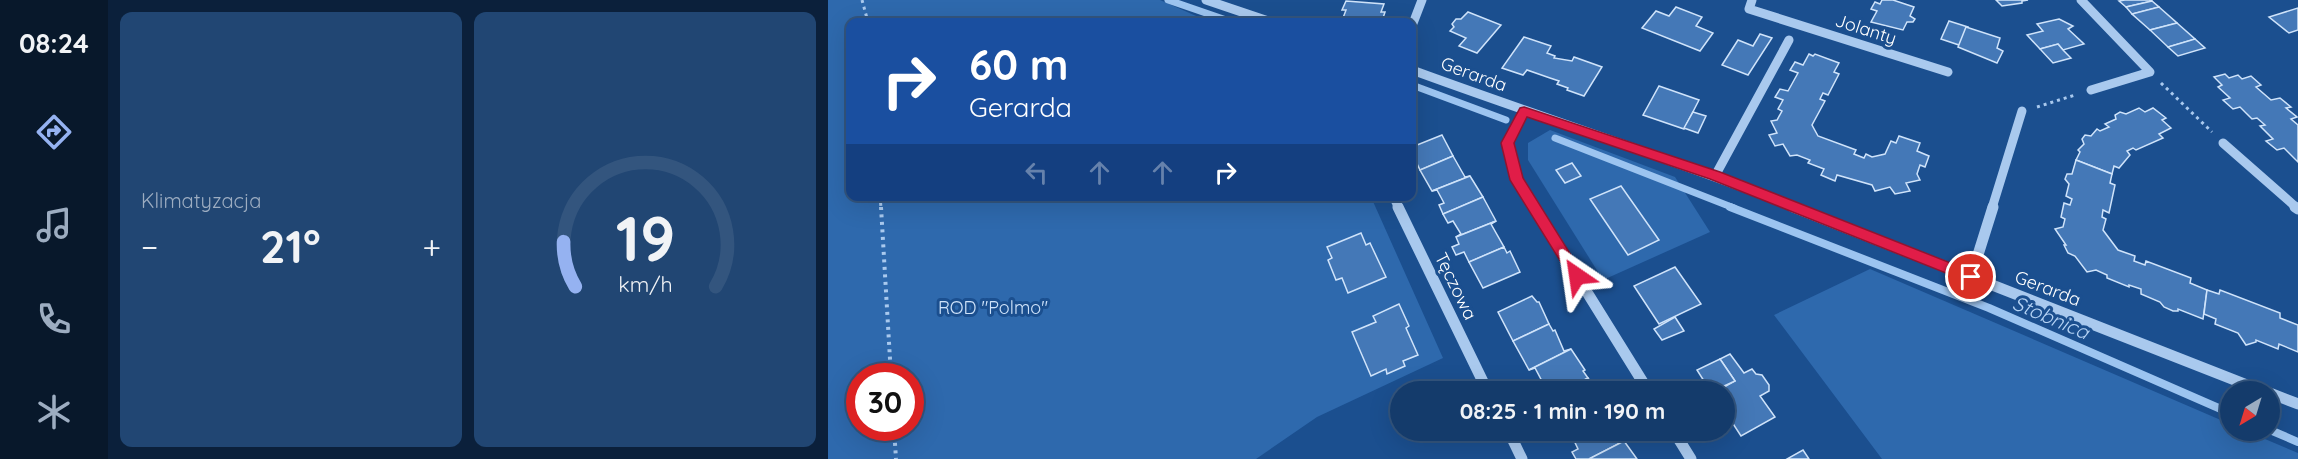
<!DOCTYPE html>
<html lang="pl">
<meta charset="utf-8">
<style>
:root{--surface:#143b6b;--page:#214673;--text:#f1f3f6;--muted:#9dadc1;--line:#33557e;--accent:#95b2f1}
body{margin:0;font-family:Quicksand,sans-serif;background:var(--page);color:var(--text);height:100vh;display:flex;flex-direction:column;font-size:22px;white-space:nowrap}
*{box-sizing:border-box;margin:0}
p{font-size:20px;color:var(--muted)}
.icon{flex:none;width:33px;height:33px;fill:none;stroke:currentColor;stroke-width:2;stroke-linecap:round;stroke-linejoin:round}
.map{position:relative;flex:1;overflow:hidden}
.drawer{display:flex;flex-direction:column;gap:12px;padding:12px;background:#0b203b;width:720px}
.drawer>*{flex:none}
.hud{position:absolute;left:18px;top:18px;width:570px;height:183px;border-radius:12px;box-shadow:0 6px 24px #0002,0 0 0 2px var(--line);background:#1a4fa0;color:#fff;overflow:hidden}
.needle{width:39px;rotate:218deg}
.tools{position:absolute;left:1392px;top:381px;display:grid;gap:12px}
.tools a{display:grid;place-items:center;width:60px;height:60px;border-radius:50%;background:var(--surface);box-shadow:0 6px 24px #0002,0 0 0 2px var(--line);font-size:30px}
.speed{position:absolute;left:18px;top:363px;display:flex;gap:12px;font-size:30px;font-weight:700;text-align:center}
.speed>*{display:grid;place-content:center;width:78px;height:78px;border-radius:50%;background:var(--surface);box-shadow:0 6px 24px #0002,0 0 0 2px var(--line);line-height:1}
.speed .limit{border:9px solid #d22;background:#fff;color:#111}
.pin{position:absolute;display:grid;place-items:center;width:51px;height:51px;color:#fff;margin:-26px;border:3px solid #fff;border-radius:50%;box-shadow:0 2px 6px #0007}
.me{position:absolute;width:66px;margin:-33px;rotate:328deg;stroke-linejoin:round;filter:drop-shadow(0 0 4px #0008)}
.turn{display:flex;align-items:center;gap:21px;height:126px;padding:0 24px;font-size:27px}
.turn .icon{width:78px;height:78px;stroke-width:2.5}
.turn b{display:block;font-size:42px;line-height:51px}
.lanes{display:flex;align-items:center;height:57px;padding:0 24px;background:#0003;justify-content:center;gap:30px;direction:ltr}
.lanes .off{opacity:.35}
.big{font-size:45px;font-weight:800;line-height:1.1}
.drawer .card{flex:1;display:flex;flex-direction:column;justify-content:center;gap:9px;min-width:0;padding:0 21px;border-radius:12px;background:var(--page)}
.drawer .dial{align-items:center;gap:0}
.dial svg{height:156px;overflow:visible;fill:none;stroke:var(--line);stroke-width:7;stroke-linecap:round;text-anchor:middle}
.dial text{fill:var(--text);stroke:none}
.heat{display:flex;justify-content:space-between;align-items:center;font-size:33px;direction:ltr}
.drawer .tiles{flex:1;display:grid;gap:12px;grid-template-columns:repeat(2,1fr)}
.trip{position:absolute;left:562px;top:381px;width:345px;height:60px;border-radius:30px;background:var(--surface);box-shadow:0 6px 24px #0002,0 0 0 2px var(--line);font-weight:800;line-height:60px;text-align:center}
main{display:flex;flex:1;min-height:0}
.tabs{display:flex;flex-direction:column;width:108px;justify-content:space-around;align-items:center;background:#08182b;color:var(--muted)}
.tabs .icon{width:42px;height:42px}
.tabs .current{color:var(--accent)}
.tabs b{font-size:27px;color:var(--text)}
.map>svg:first-child{display:block}
</style>
<main>
<nav class="tabs">
<b>08:24</b>
<svg class="icon current" aria-label="directions" viewBox="0 0 24 24"><path d="M12 3l9 9-9 9-9-9zM9 14v-3h6M13 9l2 2-2 2"/></svg>
<svg class="icon" aria-label="music" viewBox="0 0 24 24"><path d="M9 18V5l10-2v13"/><circle cx="6" cy="18" r="3"/><circle cx="16" cy="16" r="3"/></svg>
<svg class="icon" aria-label="phone" viewBox="0 0 24 24"><path d="M5 4h4l2 5-3 2q2 4 5 5l2-3 5 2v4C11 20 4 13 5 4z"/></svg>
<svg class="icon" aria-label="climate" viewBox="0 0 24 24"><path d="M12 3v18M4 7l16 10M4 17L20 7"/></svg>
</nav>
<section class="drawer">
<div class="tiles">
<div class="card"><p>Klimatyzacja</p>
<div class="heat"><a>−</a><b class="big">21°</b><a>+</a></div>
</div>
<div class="card dial"><svg viewBox="0 0 100 80">
<path d="M14 69A42 42 0 1 1 86 69"/>
<path d="M14 69A42 42 0 0 1 8 46" stroke="#95b2f1"/>
<text x="50" y="56" font-size="32" font-weight="700">19</text>
<text x="50" y="72" font-size="11">km/h</text>
</svg></div>
</div>
</section>
<div class="map">
<svg width="1470" height="459" viewBox="0 0 1470 459">
<rect width="100%" height="100%" fill="#1b4f8f"/>
<g fill="#2e69ad" fill-rule="evenodd">
<path d="M0 0H332L375 19V22H22V196L543 197 615 358 489 417 428 459H0ZM32 376H82V428H32Z"/>
<polygon points="722,130 847,177 882,232 775,280 700,160 700,143"/>
<polygon points="1042,269 1402,424 1402,430 1418,431 1470,453 1470,459 1054,459 946,315"/>
</g>
<g fill="none" stroke-linecap="round" stroke-linejoin="round">
<g stroke="#9cc4f0" stroke-width="7">
<polyline points="340,0 404,22"/>
<polyline points="584,85 678,120"/>
<polyline points="727,138 906,208"/>
</g>
<g stroke="#9cc4f0" stroke-width="8">
<polyline points="902,207 1161,308 1402,413"/>
<polyline points="1442,430 1470,442"/>
</g>
</g>
<g fill="#4478b7" stroke="#cfe3fa" stroke-width="1.5">
<polygon points="1054,0 1065,0 1086,7 1082,16 1087,19 1085,22 1079,22 1075,30 1043,22 1049,11 1043,9 1047,2 1052,4"/>
<polygon points="1168,0 1200,0 1194,1 1194,3 1174,6"/>
<polygon points="1297,0 1323,0 1324,1 1298,7 1291,1"/>
<polygon points="518,1 556,4 553,12 557,12 555,18 551,18 550,21 515,18 518,10 514,10"/>
<polygon points="1324,1 1331,7 1304,14 1298,7"/>
<polygon points="848,7 874,17 868,26 885,33 872,51 814,28 828,11 841,16"/>
<polygon points="1331,7 1349,23 1322,30 1304,14"/>
<polygon points="1470,8 1470,30 1461,33 1441,17"/>
<polygon points="640,12 673,25 649,53 631,46 638,38 622,31 626,27 624,24 628,19 633,19"/>
<polygon points="1231,19 1245,26 1240,29 1256,44 1235,50 1230,44 1212,49 1199,35 1215,31 1209,24"/>
<polygon points="1121,21 1140,27 1131,45 1113,39"/>
<polygon points="1349,23 1367,39 1340,47 1322,30"/>
<polygon points="1138,27 1172,38 1169,48 1175,51 1169,63 1130,47"/>
<polygon points="932,34 944,38 920,75 894,65 910,40 925,46"/>
<polygon points="696,37 723,46 719,53 727,56 726,58 744,61 746,57 774,67 756,96 739,90 740,88 729,84 731,81 722,78 699,70 695,75 674,68"/>
<polygon points="1367,39 1377,48 1350,56 1340,47"/>
<polygon points="1230,44 1235,50 1243,58 1225,63 1212,49"/>
<polygon points="981,54 985,56 987,54 1011,63 1006,72 1011,74 1000,95 995,93 992,99 997,101 984,125 990,136 1028,150 1026,154 1036,158 1038,154 1044,157 1057,154 1063,141 1068,143 1071,136 1092,143 1089,151 1101,156 1097,167 1092,165 1089,174 1092,180 1078,183 1082,191 1067,194 1062,187 1047,191 1044,185 1009,175 1007,181 993,175 996,169 980,163 982,160 969,155 962,156 955,144 947,146 941,135 949,133 943,121 949,120 954,111 950,109 955,100 947,97 952,89 960,91 970,73 962,70 967,62 975,65"/>
<polygon points="1397,74 1401,78 1410,75 1414,79 1423,76 1433,85 1428,87 1443,100 1452,98 1463,107 1458,108 1469,117 1463,119 1470,125 1470,162 1456,148 1449,150 1438,141 1445,139 1432,126 1437,125 1429,118 1424,119 1412,107 1405,109 1395,100 1402,98 1390,87 1394,85 1386,77"/>
<polygon points="831,86 871,100 856,129 815,115"/>
<polygon points="1311,108 1317,112 1325,108 1338,118 1334,120 1343,128 1331,134 1335,138 1308,150 1305,148 1299,151 1302,155 1291,168 1286,166 1284,174 1248,160 1252,152 1250,150 1256,144 1254,139 1257,135 1263,136 1269,129 1272,131 1281,127 1277,124 1288,119 1287,115 1292,112 1298,114"/>
<polygon points="865,112 878,116 870,133 856,128"/>
<polygon points="614,135 625,156 592,170 584,153 584,147"/>
<polygon points="625,156 637,177 642,176 604,191 592,170"/>
<polygon points="1248,160 1284,174 1282,183 1287,185 1281,213 1275,210 1274,217 1278,219 1275,230 1290,250 1307,256 1306,261 1317,265 1318,261 1363,278 1362,283 1379,290 1375,319 1350,309 1350,311 1345,311 1336,307 1332,302 1313,294 1313,289 1301,285 1301,287 1279,278 1279,275 1268,270 1259,272 1247,256 1240,253 1236,245 1238,245 1227,229 1235,227 1237,219 1233,217 1236,203 1242,205 1244,199 1238,196 1241,184 1237,179 1239,174 1244,174"/>
<polygon points="744,163 753,176 737,183 728,170"/>
<polygon points="642,176 655,197 615,214 611,205 616,203 609,190 604,191"/>
<polygon points="793,186 831,240 800,255 762,199"/>
<polygon points="655,197 668,221 628,237 633,234 625,221 620,223 615,214"/>
<polygon points="668,221 663,224 676,247 641,262 636,252 628,255 624,247 631,244 628,237"/>
<polygon points="533,233 538,245 542,243 558,277 520,293 514,278 508,280 500,260 504,258 499,247"/>
<polygon points="676,247 679,253 682,251 692,272 655,288 641,262"/>
<polygon points="847,267 873,304 831,324 806,286"/>
<polygon points="1379,290 1391,294 1392,290 1452,313 1452,318 1470,325 1470,352 1451,344 1450,349 1428,340 1428,342 1418,345 1410,333 1387,324 1388,319 1376,314"/>
<polygon points="704,296 709,302 711,302 721,324 685,341 670,312"/>
<polygon points="571,304 581,326 578,328 590,355 575,361 577,366 559,374 558,369 543,376 524,332 548,322 545,316"/>
<polygon points="847,317 856,331 834,340 826,329"/>
<polygon points="721,324 725,331 727,330 736,351 743,349 701,370 685,341"/>
<polygon points="743,349 757,370 755,371 760,378 733,392 712,392 710,388 716,385 707,368 701,370"/>
<polygon points="902,354 916,373 924,369 928,374 934,375 941,385 941,391 932,396 947,417 913,436 902,419 897,419 897,392 887,392 907,381 892,359"/>
<polygon points="892,359 907,381 883,392 869,370"/>
<polygon points="760,378 770,392 733,392"/>
<polygon points="741,430 792,430 791,432 796,441 761,459 748,459 744,452 750,449"/>
<polygon points="796,441 809,459 761,459"/>
<polygon points="975,450 981,459 959,459"/>
</g>
<g fill="none" stroke-linecap="round" stroke-linejoin="round">
<g stroke="#a9c9ee" stroke-width="3" stroke-dasharray="3 4" stroke-linecap="butt">
<polyline points="34,0 40,22"/>
<polyline points="1333,83 1384,132"/>
<polyline points="1209,107 1247,95"/>
<polyline points="52,196 53,208"/>
</g>
<g stroke="#a9c9ee" stroke-width="4" stroke-dasharray="3 4.5" stroke-linecap="butt">
<polyline points="53,207 63,376"/>
<polyline points="66,428 68,459"/>
</g>
<g stroke="#a9c9ee" stroke-width="9">
<polyline points="378,0 443,22"/>
<polyline points="924,0 921,9 1120,72"/>
<polyline points="1253,0 1322,72 1263,90"/>
<polyline points="584,26 594,0"/>
<path d="M584 70C712 117 842 158 969 208"/>
<polyline points="697,112 679,143 689,180 706,208"/>
<polyline points="1395,143 1469,208"/>
<polyline points="887,176 961,40"/>
<polyline points="565,196 571,208"/>
<polyline points="1164,208 1194,111"/>
</g>
<g stroke="#a9c9ee" stroke-width="11">
<polyline points="570,207 660,392"/>
<polyline points="706,207 821,392"/>
<polyline points="965,207 1437,392"/>
<polyline points="1467,207 1470,209"/>
<polyline points="1143,277 1165,207"/>
<polyline points="1442,393 1470,404"/>
<polyline points="680,430 694,459"/>
<polyline points="845,430 863,459"/>
</g>
</g>
<polygon fill="#e11d48" stroke="#92132f" stroke-width="1.5" points="696,107 892,172 1148,273 1150,277 1148,281 1143,283 882,179 699,117 686,143 695,178 756,276 754,280 744,280 682,180 673,143 692,108"/>
<g text-anchor="middle" dominant-baseline="central" stroke-width="6" stroke-linejoin="round" paint-order="stroke">
<g font-size="18" fill="#fff" stroke="#1b4f8f">
<text transform="translate(1038 29) rotate(18)">Jolanty</text>
<text transform="translate(646 74) rotate(20)">Gerarda</text>
<text transform="translate(628 286) rotate(64)">Tęczowa</text>
<text transform="translate(1220 288) rotate(21)">Gerarda</text>
</g>
<g font-size="18" fill="#cfe3fa" stroke="#1b4f8f">
<text x="165" y="307">ROD "Polmo"</text>
</g>
<g font-size="20" font-style="italic" fill="#b5d3f5" stroke="#1b4f8f">
<text transform="translate(1223 317) rotate(23)">Stobnica</text>
</g>
</g>
</svg>
<div class="tools">
<a><svg class="needle" viewBox="-14 -14 28 28"><path d="M0-13l5 13h-10z" fill="#e53935"/><path d="M0 13l5-13h-10z" fill="#9dadc1"/></svg></a>
</div>
<div class="speed"><div class="limit">30</div></div>
<div class="pin" style="left:1143px;top:277px;background:#d93025"><svg class="icon" aria-label="arrive" viewBox="0 0 24 24"><path d="M6 21V4h12l-3 4 3 4H6"/></svg></div>
<svg class="me" style="left:749px;top:276px" viewBox="-20 -20 40 40"><path d="M0-17L14 15 0 8-14 15z" fill="#e11d48" stroke="#fff" stroke-width="4"/></svg>
<div class="trip">08:25 · 1 min · 190 m</div>
<div class="hud">
<div class="turn"><svg class="icon" aria-label="right" viewBox="0 0 24 24"><path d="M7 20v-9h11M14 6l5 5-5 5"/></svg><div><b>60 m</b>Gerarda</div></div>
<div class="lanes"><svg class="icon off" aria-label="left" viewBox="0 0 24 24"><path d="M17 20v-9H6M10 6l-5 5 5 5"/></svg><svg class="icon off" aria-label="ahead" viewBox="0 0 24 24"><path d="M12 20V5M6 11l6-6 6 6"/></svg><svg class="icon off" aria-label="ahead" viewBox="0 0 24 24"><path d="M12 20V5M6 11l6-6 6 6"/></svg><svg class="icon" aria-label="right" viewBox="0 0 24 24"><path d="M7 20v-9h11M14 6l5 5-5 5"/></svg></div>
</div>
</div>
</main>
